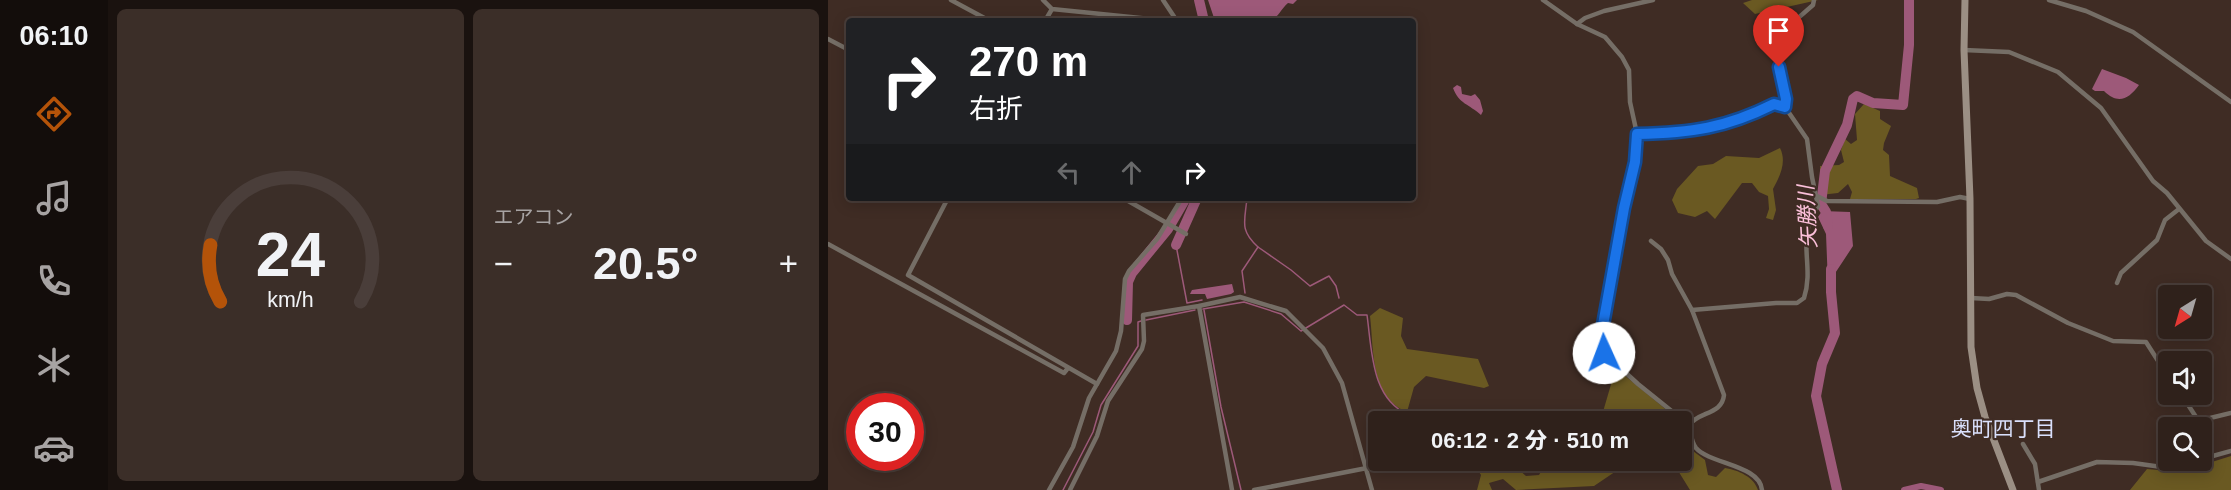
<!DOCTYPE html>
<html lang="ja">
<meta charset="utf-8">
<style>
:root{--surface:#2f211b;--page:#3b2e28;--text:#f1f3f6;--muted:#a7a3a3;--line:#4a3e3a;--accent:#b45309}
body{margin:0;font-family:Arial,"Noto Sans JP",sans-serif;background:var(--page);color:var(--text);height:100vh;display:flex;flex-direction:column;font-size:22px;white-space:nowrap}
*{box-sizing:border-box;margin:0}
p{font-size:20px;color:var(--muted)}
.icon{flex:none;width:33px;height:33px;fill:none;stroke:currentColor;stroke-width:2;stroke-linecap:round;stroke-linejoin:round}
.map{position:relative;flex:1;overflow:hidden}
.drawer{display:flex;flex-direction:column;gap:9px;padding:9px;background:#1a120f;width:720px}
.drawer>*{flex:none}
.guide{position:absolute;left:18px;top:18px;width:570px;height:183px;border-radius:6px;box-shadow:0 3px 15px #0003,0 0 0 2px var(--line);background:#202124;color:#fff;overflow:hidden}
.needle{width:39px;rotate:217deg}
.controls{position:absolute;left:1330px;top:285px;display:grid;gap:12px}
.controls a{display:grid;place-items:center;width:54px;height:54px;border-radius:6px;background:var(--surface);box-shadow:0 3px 15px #0003,0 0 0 2px var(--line);font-size:30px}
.speed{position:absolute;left:18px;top:393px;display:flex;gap:12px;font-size:30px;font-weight:700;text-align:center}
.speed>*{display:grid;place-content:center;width:78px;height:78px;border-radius:50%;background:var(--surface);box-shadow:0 3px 15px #0003,0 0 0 2px var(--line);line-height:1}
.speed .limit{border:9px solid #d22;background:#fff;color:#111}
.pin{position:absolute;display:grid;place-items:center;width:51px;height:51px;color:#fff;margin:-62px -26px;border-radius:50% 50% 50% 0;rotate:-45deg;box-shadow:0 0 6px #0007}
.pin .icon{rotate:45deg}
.me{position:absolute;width:66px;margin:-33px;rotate:358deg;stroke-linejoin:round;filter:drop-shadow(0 0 4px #0008)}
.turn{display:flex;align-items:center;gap:21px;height:126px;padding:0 24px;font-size:27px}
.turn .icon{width:78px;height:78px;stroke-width:2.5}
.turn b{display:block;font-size:42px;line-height:51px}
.lanes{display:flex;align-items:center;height:57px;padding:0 24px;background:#0003;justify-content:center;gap:30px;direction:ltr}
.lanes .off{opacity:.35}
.big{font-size:45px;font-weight:800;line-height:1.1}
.drawer .tile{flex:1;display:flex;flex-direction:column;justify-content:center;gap:9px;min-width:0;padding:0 21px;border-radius:9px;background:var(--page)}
.drawer .dial{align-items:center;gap:0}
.dial svg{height:156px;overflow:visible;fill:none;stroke:var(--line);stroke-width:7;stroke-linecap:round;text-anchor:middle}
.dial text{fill:var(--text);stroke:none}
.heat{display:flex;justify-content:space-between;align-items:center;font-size:33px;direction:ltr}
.drawer .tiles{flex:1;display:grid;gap:9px;grid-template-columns:repeat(2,1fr)}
.trip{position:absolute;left:540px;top:411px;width:324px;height:60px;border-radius:6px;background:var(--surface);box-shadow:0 3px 15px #0003,0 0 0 2px var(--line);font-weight:800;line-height:60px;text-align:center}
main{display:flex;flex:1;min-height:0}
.menu{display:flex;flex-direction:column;width:108px;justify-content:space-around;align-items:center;background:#130d0b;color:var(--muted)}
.menu .icon{width:42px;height:42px}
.menu .current{color:var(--accent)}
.menu b{font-size:27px;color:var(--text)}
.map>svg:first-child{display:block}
</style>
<main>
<nav class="menu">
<b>06:10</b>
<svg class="icon current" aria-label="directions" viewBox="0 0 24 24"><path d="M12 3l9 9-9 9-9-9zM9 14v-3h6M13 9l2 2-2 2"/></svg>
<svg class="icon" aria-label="music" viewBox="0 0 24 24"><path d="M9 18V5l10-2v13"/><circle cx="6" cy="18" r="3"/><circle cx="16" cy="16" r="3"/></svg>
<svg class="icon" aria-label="phone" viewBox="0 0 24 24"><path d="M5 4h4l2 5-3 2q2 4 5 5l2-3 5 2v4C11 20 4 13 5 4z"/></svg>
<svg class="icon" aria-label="climate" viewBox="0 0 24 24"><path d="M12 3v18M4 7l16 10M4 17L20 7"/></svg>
<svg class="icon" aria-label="car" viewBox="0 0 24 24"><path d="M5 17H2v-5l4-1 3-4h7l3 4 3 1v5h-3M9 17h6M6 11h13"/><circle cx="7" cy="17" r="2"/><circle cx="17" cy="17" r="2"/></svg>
</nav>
<section class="drawer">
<div class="tiles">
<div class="tile dial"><svg viewBox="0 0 100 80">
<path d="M14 69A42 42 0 1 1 86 69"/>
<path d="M14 69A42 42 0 0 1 9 40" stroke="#b45309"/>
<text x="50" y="56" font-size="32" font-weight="700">24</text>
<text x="50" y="72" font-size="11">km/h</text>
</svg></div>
<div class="tile"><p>エアコン</p>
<div class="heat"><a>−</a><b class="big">20.5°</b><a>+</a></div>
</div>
</div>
</section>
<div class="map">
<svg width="1403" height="490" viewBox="0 0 1403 490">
<rect width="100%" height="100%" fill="#3f2c24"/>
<g fill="#6a5922">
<polygon points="924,0 990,0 927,14 915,3"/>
<polygon points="1036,104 1052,111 1052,119 1063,126 1056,143 1055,150 1061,155 1062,176 1089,188 1091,198 1088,199 1022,199 1024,192 1020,184 1010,193 992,195 992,166 1011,165 1016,162 1013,150 1017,139 1023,144 1029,140 1027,114"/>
<path d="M952 148C959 162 952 176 945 189L948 210 945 220 938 218 941 209 940 196 931 192 924 183H914L887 219 879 211 867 217 850 213 844 200 849 189 870 166 885 164 898 156 931 158Z"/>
<path d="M552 308 575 318 573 336 579 349 650 359 661 386 656 388 598 376 586 387 579 412C542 397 546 350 542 316Z"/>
<polygon points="796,375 852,421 772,422 784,381"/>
<path d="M854 422 858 426 861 448 877 460 880 475 888 477 897 468C910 470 926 477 930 490H862L844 461 854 460Z"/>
<polygon points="1403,456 1403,490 1302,490 1319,469 1352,472"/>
<polygon points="644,461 674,461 683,463 698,476 711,475 719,461 803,461 766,486 688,490 675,479 661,483 664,490 649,490 653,475"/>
</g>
<g fill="#9d5979">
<path d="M380 0H469L465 4 460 3C453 9 451 16 443 21H387Z"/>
<path d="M1274 69 1298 78 1311 85C1301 99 1290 105 1276 91H1267L1264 89Z"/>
<path d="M629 85 633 87 634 94 643 96 647 94 652 100 655 111 653 115C641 104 631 104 625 88Z"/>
<polygon points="994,211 1022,212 1025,246 1000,284 998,234 990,217"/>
<polygon points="404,284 406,292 403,294 379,299 377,294 362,294 364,290"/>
</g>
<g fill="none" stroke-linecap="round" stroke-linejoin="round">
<g stroke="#9d5979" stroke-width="1.5">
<polyline points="375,21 386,19"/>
<polyline points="348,245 359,303 374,300"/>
<polyline points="430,247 463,270 482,286 501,276 508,286 511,298"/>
<path d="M417 293 414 271 430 247C411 230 417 221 419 198"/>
<path d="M375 309 416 302 453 314 473 331 516 305 529 315H539C544 351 543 399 581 415L579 422"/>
<polyline points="376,310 393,407 413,490"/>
<polyline points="318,320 367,310"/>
<polyline points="235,490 265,432 273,405 310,346 310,322 313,321"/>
</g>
<polyline stroke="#9d5979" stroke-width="6" points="1076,490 1093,486 1113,490"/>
<g stroke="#9d5979" stroke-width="10">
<polyline points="371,0 376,21"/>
<polyline points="1000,226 998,212 993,204 997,171 1019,125 1025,99 1029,96 1045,103 1075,105 1081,45 1081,0"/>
<polyline points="348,245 369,198"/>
<polyline points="1003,269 1003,292 1007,333 994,364 988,396 1009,490"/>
<polyline points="299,320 300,282 304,273 340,229 358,198"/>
</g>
<g stroke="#756e66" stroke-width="4.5">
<polyline points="123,0 162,21"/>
<polyline points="215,0 224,9 342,21"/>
<polyline points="335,0 349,21"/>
<path d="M715 0 749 24 777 37 794 57 801 70 802 102 809 134 808 152 775 325 776 353 810 384 861 425C863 433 863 442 868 448 882 464 932 465 934 490"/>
<polyline points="1221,0 1258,11 1305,32 1403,102"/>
<polyline points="217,21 224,9"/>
<polyline points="749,24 757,18 776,11 825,0"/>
<polyline points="0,39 21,50"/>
<polyline points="1136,50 1181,52 1230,72 1273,108 1325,181 1339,193 1378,241 1403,259"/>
<path d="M809 134C863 133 897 128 947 104L957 107"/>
<polyline points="987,195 999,201 1109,202 1132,197 1142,199"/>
<polyline points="120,198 80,275 269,384"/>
<polyline points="295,198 358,234"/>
<path d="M823 241 833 249 840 260 844 274 864 310 896 395C894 415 871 411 861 425"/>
<polyline points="0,244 236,373 240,368"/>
<polyline points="1289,283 1293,273 1329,240 1337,220 1351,209"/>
<polyline points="1143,298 1161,299 1179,294 1188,295 1240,323 1285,341 1318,342 1341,378"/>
<polyline points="371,306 404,490"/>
<path d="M864 310 948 303H969L976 298C987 264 967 239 990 206L984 177 979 139 957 107 958 99 945 40 985 5 986 0"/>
<polyline points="1353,394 1368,417 1374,420 1403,413"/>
<polyline points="1195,444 1207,464 1211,490"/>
<polyline points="1374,459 1403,451"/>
<polyline points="1210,482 1269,462 1305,463 1341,468 1369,460"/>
<polyline points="221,490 245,447 261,398 288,351 293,331 297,279 301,271 329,239 354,198"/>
<polyline points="242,490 269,436 280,401 314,349 316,341 315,315 371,306 412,297 458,311 495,348 514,383 544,490"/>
<polyline points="426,490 539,468"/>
</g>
<polyline stroke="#9b8f84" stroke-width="7" points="1137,0 1136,50 1142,199 1143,347 1149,388 1157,417 1185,490"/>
</g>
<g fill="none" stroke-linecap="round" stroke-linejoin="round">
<g stroke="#114b97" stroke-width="15">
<path id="route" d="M776 353 775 325 796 208 807 162 809 134C863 133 898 128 946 104L957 107 958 99 951 67"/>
</g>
<use href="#route" stroke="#1a73e8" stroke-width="10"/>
</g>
<g text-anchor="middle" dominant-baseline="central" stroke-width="4.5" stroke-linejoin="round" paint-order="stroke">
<g font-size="21" font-style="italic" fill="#fcc0da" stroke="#3f2c24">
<text transform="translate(979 217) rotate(-93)">矢勝川</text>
</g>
<g font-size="21" fill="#dae0fc" stroke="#3f2c24">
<text x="1175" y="428">奥町四丁目</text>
</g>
</g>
</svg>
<div class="controls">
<a><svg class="needle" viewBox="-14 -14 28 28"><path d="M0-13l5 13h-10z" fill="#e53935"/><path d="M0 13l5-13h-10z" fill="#a7a3a3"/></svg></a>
<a><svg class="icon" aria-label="sound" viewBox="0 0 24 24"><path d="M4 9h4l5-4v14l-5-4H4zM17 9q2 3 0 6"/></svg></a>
<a><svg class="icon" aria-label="search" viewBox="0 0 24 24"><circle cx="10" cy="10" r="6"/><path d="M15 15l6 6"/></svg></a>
</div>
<div class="speed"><div class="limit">30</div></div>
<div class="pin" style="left:951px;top:67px;background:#d93025"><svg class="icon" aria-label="arrive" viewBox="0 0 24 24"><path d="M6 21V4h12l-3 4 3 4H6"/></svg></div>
<svg class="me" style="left:776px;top:353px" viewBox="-20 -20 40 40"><circle r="19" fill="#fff"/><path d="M0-13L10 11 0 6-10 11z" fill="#1a73e8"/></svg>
<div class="trip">06:12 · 2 分 · 510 m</div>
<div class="guide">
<div class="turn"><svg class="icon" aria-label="right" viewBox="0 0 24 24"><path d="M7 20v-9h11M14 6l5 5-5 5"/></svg><div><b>270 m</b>右折</div></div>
<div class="lanes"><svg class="icon off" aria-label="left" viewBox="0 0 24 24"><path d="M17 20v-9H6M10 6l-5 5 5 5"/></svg><svg class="icon off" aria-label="ahead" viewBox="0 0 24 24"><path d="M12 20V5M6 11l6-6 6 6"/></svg><svg class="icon" aria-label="right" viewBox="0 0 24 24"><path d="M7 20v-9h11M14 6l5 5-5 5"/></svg></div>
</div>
</div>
</main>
